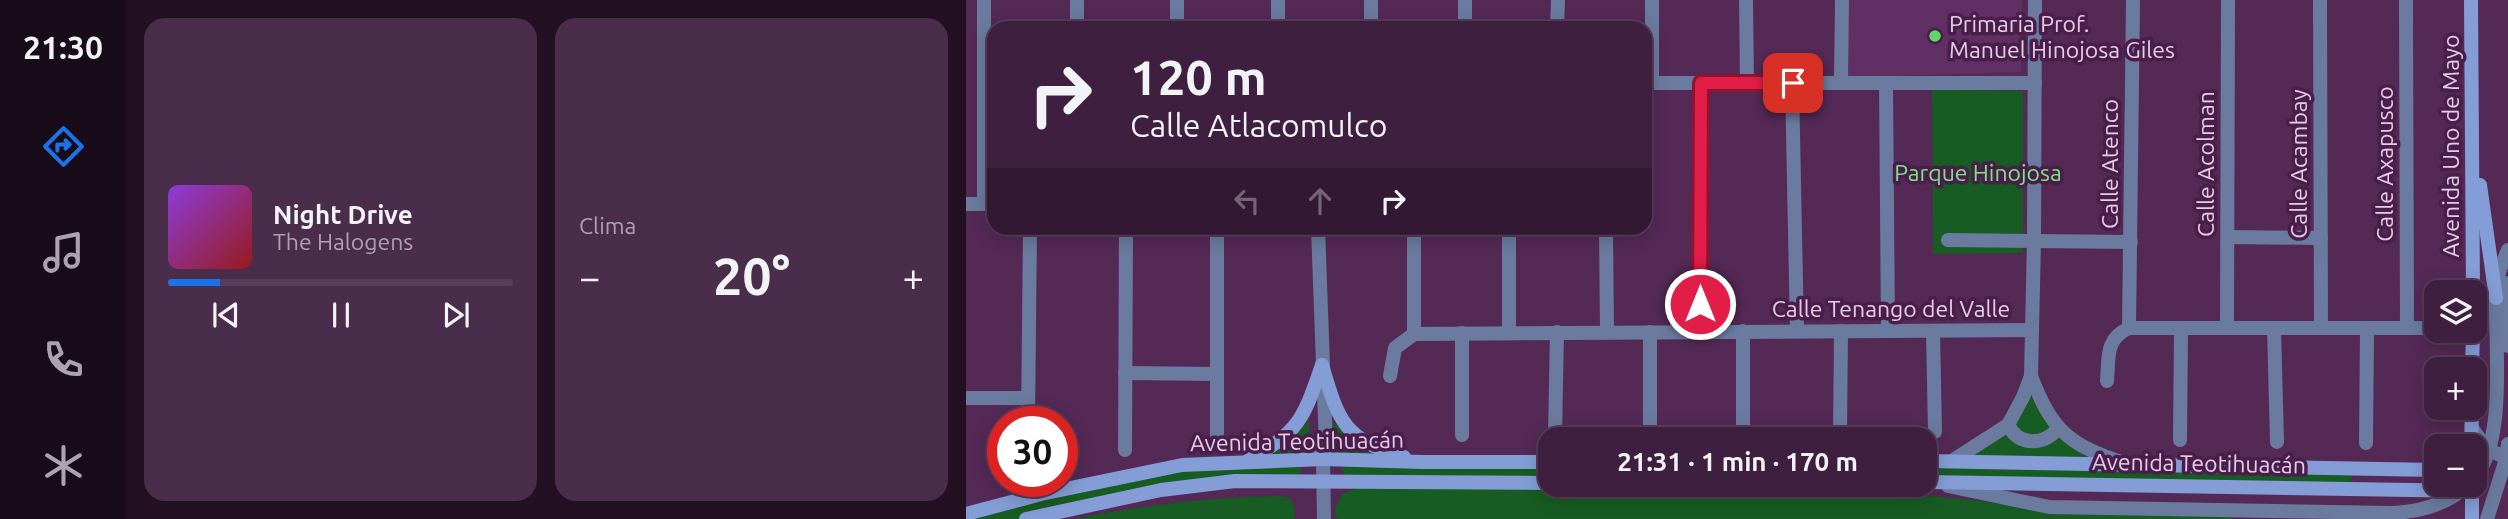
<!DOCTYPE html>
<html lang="es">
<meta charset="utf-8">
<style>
:root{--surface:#3f1f40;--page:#4a2c4b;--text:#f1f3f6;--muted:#ada2b1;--line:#583d59;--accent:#1a73e8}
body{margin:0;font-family:Ubuntu,sans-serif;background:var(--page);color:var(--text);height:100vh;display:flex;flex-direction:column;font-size:26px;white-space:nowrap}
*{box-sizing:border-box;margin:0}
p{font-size:23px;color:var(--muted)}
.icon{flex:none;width:38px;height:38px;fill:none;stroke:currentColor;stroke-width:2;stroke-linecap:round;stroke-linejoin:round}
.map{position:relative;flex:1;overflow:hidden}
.details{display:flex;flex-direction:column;gap:18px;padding:18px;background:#231123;width:840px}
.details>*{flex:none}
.guide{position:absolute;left:21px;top:21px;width:665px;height:214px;border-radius:21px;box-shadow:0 4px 18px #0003,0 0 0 2px var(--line);background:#3f1f40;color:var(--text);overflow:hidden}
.tools{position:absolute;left:1458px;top:280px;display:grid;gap:14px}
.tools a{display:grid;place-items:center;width:63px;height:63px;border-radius:14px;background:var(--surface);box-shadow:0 4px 18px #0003,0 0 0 2px var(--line);font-size:35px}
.speed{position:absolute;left:21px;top:406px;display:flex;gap:14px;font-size:35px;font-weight:700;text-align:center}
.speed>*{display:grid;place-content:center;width:91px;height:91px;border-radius:50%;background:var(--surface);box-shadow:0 4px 18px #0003,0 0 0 2px var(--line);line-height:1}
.speed .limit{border:10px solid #d22;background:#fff;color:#111}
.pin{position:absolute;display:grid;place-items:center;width:60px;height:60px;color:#fff;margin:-30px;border-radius:14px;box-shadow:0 4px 10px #0006}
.me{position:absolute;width:77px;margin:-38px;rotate:0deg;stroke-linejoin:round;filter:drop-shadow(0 0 5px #0008)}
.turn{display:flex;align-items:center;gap:24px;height:147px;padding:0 28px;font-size:32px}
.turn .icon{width:91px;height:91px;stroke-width:2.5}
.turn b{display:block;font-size:49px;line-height:60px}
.lanes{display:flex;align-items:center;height:66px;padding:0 28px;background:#0003;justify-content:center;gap:35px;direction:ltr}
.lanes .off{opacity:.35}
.big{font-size:52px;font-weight:600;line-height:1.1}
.details .tile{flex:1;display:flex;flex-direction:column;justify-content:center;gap:10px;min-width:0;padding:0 24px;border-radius:21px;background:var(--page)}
.song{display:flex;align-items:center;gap:21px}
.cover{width:84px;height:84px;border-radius:10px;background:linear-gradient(135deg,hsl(270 70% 55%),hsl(0 70% 35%))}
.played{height:7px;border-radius:4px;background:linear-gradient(90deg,var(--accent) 15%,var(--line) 15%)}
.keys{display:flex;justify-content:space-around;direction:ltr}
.heat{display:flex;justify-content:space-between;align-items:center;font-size:38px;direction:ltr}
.details .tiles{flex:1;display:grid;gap:18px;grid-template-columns:repeat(2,1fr)}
.trip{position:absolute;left:572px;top:427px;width:399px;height:70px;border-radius:21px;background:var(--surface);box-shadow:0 4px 18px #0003,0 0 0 2px var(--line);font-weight:600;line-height:70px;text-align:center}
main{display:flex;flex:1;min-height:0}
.dock{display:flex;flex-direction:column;width:126px;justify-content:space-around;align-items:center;background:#190c1a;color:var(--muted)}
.dock .icon{width:49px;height:49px}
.dock .on{color:var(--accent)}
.dock b{font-size:32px;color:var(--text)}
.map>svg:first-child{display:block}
</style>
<main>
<nav class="dock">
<b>21:30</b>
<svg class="icon on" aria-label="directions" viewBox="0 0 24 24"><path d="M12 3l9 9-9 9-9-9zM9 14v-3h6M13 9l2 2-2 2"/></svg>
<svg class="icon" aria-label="music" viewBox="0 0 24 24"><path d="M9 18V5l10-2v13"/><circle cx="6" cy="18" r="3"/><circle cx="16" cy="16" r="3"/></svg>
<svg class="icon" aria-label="phone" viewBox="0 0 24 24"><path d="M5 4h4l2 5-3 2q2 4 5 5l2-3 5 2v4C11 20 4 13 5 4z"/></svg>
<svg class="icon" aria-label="climate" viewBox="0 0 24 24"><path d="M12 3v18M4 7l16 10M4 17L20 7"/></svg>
</nav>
<section class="details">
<div class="tiles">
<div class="tile">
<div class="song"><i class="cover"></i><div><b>Night Drive</b><p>The Halogens</p></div></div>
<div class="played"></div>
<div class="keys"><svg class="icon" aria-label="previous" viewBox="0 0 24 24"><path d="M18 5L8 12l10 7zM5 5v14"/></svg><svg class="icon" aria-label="pause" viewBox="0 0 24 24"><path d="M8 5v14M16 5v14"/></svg><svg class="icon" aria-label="next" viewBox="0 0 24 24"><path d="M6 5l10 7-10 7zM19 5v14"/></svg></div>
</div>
<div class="tile"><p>Clima</p>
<div class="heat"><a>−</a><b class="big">20°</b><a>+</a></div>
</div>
</div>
</section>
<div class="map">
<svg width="1542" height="519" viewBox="0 0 1542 519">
<rect width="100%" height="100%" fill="#542956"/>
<polygon fill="#602f63" points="882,0 1056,0 1055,72 882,77"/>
<g fill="#175c22">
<polygon points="966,90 1057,91 1057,253 967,254"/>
<polygon points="1064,395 1085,428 1081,433 1061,438 1046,424"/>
<polygon points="343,420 343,454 316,455 306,453 328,437"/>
<polygon points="366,421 409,458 363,454"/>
<polygon points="1041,428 1046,436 1090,434 1121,453 1112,459 1003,460"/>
<polygon points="959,463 1386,474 1385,484 959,481"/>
<polygon points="584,465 584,482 379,475 375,469 377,466"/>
<polygon points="335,466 334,477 89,508 52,519 0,519 54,502 217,469"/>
<polygon points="860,487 1008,500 1090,512 1266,514 1266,519 371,519 368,511 376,494 388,489"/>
<path d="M313 496 324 498 329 510 328 519H108C176 505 244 497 313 496Z"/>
</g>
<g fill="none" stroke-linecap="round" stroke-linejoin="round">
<g stroke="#6b7b9f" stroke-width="14">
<polyline points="18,0 18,204"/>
<polyline points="312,0 312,28"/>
<polyline points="405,0 405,28"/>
<polyline points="686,0 686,83"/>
<polyline points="780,0 781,83"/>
<polyline points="1354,0 1355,328"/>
<polyline points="1440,0 1441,328"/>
<polyline points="111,28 111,0"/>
<polyline points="499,28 499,0"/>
<polyline points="591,28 592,0"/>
<polyline points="679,83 1069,83"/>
<polyline points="826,83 831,331"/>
<polyline points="875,83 876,0"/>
<polyline points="920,83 922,331"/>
<polyline points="0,204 27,204"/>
<polyline points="448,228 448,334"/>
<polyline points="640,228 641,332"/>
<polyline points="1262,237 1355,238"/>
<polyline points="982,240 1165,242"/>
<polyline points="1163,328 1167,0"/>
<polyline points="1261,328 1262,0"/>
<polyline points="1308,328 1311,442"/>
<polyline points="777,331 777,427"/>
<polyline points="967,331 969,432"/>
<polyline points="543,332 543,228"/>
<polyline points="734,332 735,83"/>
<polyline points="448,334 1066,330"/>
<polyline points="159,373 250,374"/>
<polyline points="424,376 429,348 448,334"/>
<path d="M1065 376C1086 431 1103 445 1158 463"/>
<path d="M1141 381C1143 357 1139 339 1163 328H1470"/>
<polyline points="0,398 62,398"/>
<polyline points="62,422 64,228"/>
<path d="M1042 425C1053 446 1076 446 1092 429"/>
<polyline points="1506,428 1520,448 1542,459"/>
<polyline points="684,429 684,332"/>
<polyline points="251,434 251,228"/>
<polyline points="496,435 496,333"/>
<polyline points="874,435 875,331"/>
<polyline points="589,436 591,332"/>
<polyline points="1214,440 1215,328"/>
<polyline points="1400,443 1401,328"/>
<polyline points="159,450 160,228"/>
<polyline points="986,461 1042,425 1057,397 1065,376 1068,241 1069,0"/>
</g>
<g stroke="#6b7b9f" stroke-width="14">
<polyline points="211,0 211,28"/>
<polyline points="352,228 360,447 357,459"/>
<polyline points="1542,283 1542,346"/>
<polyline points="355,451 357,459 358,519"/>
<path d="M1508 479C1542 439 1528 341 1530 288L1534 269 1542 250"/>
<path d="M982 486 1083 507 1426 513C1453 512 1478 505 1499 488"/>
<polyline points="1521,519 1540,459 1542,444"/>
</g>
<g stroke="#849dd6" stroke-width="14">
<polyline points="1505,0 1507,292"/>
<polyline points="1514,185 1530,298"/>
<path d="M356 365C373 422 377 439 438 457"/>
<polyline points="1506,369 1507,331"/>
<polyline points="1505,446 1506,408"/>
<path d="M283 460C334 430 337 420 356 365"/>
<polyline points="959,461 1470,470"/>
<polyline points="959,482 1507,491"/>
<polyline points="0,514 75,494 216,465 357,459 456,462 584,462"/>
<polyline points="60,519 195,490 269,481 584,483"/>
<polyline points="1506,519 1506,485"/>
</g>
</g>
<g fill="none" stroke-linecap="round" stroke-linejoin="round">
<g stroke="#92132f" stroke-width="18">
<polyline id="route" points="734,304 735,83 827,83"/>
</g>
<use href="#route" stroke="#e11d48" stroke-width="12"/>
</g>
<circle fill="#5fd56b" stroke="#491e4b" stroke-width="2.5" cx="969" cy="36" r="7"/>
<g text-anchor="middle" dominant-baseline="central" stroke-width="7" stroke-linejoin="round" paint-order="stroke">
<g font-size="23" fill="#e5cbe6" stroke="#491e4b" text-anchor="start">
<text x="983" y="23">Primaria Prof.<tspan x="983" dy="26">Manuel Hinojosa Giles</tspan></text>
</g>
<g font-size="23" fill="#e5cbe6" stroke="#491e4b">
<text transform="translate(1484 146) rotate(-90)">Avenida Uno de Mayo</text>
<text transform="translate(1143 164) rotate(-90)">Calle Atenco</text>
<text transform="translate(1239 164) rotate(-90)">Calle Acolman</text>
<text transform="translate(1332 164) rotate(-90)">Calle Acambay</text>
<text transform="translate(1418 164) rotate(-90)">Calle Axapusco</text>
<text x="925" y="308">Calle Tenango del Valle</text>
<text transform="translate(331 441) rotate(-1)">Avenida Teotihuacán</text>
<text transform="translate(1233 463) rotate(1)">Avenida Teotihuacán</text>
</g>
<g font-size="23" fill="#7ee386" stroke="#491e4b">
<text x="1012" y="172">Parque Hinojosa</text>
</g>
</g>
</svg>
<div class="tools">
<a><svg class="icon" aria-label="layers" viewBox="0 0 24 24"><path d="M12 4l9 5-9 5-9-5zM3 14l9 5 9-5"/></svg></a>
<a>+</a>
<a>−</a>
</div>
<div class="speed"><div class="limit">30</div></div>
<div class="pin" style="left:827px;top:83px;background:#d93025"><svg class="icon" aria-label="arrive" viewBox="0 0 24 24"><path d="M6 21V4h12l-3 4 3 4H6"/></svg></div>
<svg class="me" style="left:734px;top:304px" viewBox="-20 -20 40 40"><circle r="17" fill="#e11d48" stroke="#fff" stroke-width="3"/><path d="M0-11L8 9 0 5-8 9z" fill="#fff"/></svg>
<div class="trip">21:31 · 1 min · 170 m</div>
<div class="guide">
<div class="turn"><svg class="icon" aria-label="right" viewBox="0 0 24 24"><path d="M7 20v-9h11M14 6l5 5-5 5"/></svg><div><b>120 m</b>Calle Atlacomulco</div></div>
<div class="lanes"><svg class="icon off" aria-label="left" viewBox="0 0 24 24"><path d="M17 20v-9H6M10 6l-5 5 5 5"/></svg><svg class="icon off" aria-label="ahead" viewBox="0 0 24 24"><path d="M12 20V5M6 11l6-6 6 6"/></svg><svg class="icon" aria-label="right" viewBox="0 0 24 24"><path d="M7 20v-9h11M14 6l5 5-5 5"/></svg></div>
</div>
</div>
</main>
